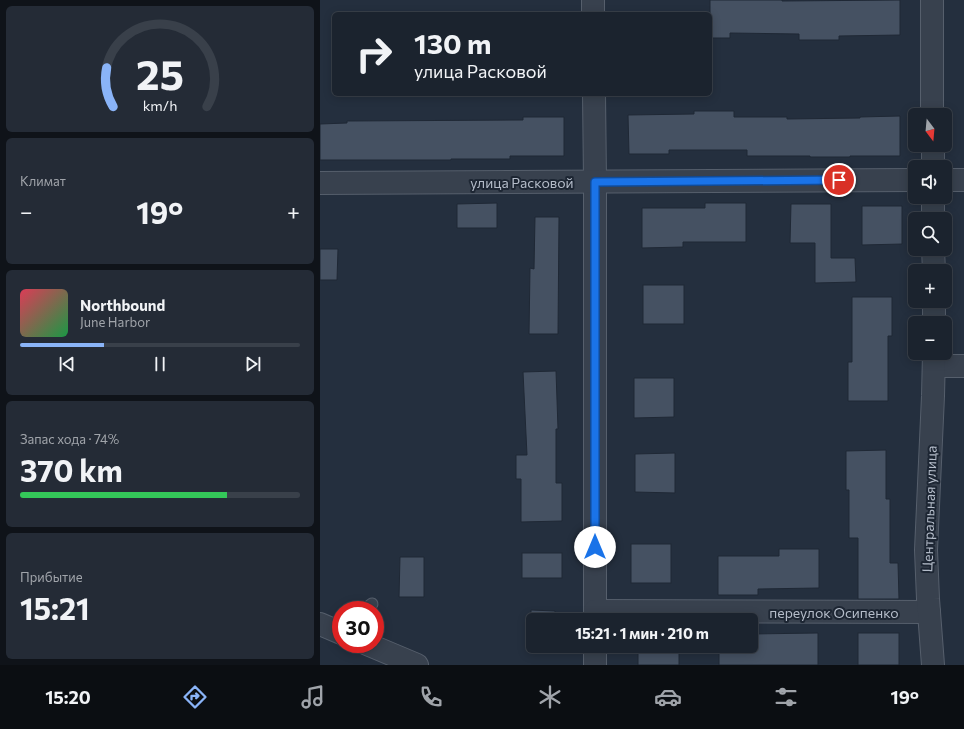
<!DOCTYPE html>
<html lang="ru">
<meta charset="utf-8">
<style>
:root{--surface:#1b232e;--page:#242b36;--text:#f1f3f6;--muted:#a0a4aa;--line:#39404a;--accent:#8ab4f8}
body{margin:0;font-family:Commissioner,sans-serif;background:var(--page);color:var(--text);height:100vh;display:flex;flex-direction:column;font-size:15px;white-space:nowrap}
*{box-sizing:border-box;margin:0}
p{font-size:13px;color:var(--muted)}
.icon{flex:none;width:22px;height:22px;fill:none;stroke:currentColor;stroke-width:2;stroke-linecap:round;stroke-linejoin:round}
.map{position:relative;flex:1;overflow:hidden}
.side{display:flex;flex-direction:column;gap:6px;padding:6px;background:#0f1319;width:320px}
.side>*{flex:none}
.hud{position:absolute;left:12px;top:12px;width:380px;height:84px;border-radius:6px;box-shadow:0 2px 10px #0003,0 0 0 1px var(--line);background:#1b232e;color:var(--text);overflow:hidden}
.needle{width:26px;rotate:164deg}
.fabs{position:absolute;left:588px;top:108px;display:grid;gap:8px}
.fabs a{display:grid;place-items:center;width:44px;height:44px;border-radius:6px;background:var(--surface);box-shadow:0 2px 10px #0003,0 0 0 1px var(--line);font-size:20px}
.speed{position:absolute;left:12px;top:601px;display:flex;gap:8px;font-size:20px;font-weight:700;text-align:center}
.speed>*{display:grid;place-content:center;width:52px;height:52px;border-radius:50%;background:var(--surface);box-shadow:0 2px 10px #0003,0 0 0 1px var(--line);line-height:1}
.speed .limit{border:6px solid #d22;background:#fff;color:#111}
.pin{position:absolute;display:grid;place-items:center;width:34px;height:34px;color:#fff;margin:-17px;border:2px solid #fff;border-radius:50%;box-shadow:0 1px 4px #0007}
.me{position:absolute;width:44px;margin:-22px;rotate:0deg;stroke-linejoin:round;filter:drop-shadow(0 0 3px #0008)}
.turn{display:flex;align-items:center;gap:14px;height:84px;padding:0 16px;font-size:18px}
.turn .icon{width:52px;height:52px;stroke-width:2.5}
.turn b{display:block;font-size:28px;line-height:34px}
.big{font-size:30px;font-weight:700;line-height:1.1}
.side .tile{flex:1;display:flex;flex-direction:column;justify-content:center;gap:6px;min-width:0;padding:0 14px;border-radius:6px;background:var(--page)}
.side .dial{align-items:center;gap:0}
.dial svg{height:104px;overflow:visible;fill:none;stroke:var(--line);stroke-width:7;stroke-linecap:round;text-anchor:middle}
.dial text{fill:var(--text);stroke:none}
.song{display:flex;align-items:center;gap:12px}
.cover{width:48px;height:48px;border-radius:6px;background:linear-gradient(135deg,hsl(350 70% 55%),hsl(140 70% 35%))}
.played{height:4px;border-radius:2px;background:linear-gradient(90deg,var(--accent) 30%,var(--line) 30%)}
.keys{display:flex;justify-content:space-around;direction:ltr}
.heat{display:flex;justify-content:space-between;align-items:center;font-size:22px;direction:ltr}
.charge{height:6px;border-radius:3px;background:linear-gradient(90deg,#34c759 74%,var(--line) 0)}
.trip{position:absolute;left:206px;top:613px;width:232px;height:40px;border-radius:6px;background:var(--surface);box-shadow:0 2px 10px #0003,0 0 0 1px var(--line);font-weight:700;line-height:40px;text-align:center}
.tabs{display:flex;height:64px;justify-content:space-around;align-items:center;background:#0b0e12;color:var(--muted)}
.tabs .icon{width:28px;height:28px}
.tabs .on{color:var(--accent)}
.tabs b{font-size:18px;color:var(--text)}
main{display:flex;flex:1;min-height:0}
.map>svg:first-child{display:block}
</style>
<main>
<section class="side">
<div class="tile dial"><svg viewBox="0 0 100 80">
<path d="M14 69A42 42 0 1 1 86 69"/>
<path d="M14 69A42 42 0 0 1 9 39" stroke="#8ab4f8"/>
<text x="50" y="56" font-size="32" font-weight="700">25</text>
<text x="50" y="72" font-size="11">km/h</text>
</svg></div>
<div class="tile"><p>Климат</p>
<div class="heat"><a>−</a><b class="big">19°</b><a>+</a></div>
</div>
<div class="tile">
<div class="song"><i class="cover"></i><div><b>Northbound</b><p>June Harbor</p></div></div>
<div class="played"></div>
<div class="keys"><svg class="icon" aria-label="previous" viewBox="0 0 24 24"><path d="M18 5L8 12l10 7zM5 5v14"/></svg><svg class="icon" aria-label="pause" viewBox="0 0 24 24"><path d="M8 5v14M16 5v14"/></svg><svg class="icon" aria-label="next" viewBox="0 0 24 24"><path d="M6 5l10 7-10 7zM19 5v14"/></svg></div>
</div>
<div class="tile"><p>Запас хода · 74%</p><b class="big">370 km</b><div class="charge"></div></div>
<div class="tile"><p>Прибытие</p><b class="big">15:21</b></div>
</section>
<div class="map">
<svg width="644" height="665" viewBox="0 0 644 665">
<rect width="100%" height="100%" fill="#242f3e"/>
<g fill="#455162" stroke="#1f2835">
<polygon points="390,0 462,0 462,1 580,0 580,35 519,36 519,40 479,40 479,34 410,33 410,38 390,38"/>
<polygon points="374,111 414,111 414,117 467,117 467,119 540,118 540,117 580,116 580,156 530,156 530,157 490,157 490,156 427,156 427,150 349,150 349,154 309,154 308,115 374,114"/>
<polygon points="203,117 244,117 244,156 190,156 190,159 131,159 131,160 0,160 0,124 27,123 27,121 203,120"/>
<polygon points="177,203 177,228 137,228 137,204"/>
<polygon points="385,203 426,203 426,242 363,242 363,247 322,248 322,208 385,208"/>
<polygon points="471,204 511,204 511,258 535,258 536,282 495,283 495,243 470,243"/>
<polygon points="542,206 582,206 582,244 542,245"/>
<polygon points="215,217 239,217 238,334 209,334 210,268 214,269"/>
<polygon points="0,249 18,249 17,280 0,280"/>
<rect x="323" y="285" width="41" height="39"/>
<polygon points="532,297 572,297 572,336 568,336 568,401 528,401 528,362 532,362"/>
<polygon points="236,371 238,429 236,429 236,483 242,483 242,521 201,522 201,479 196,479 196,455 207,455 203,372"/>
<polygon points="314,378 354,378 354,417 314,418"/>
<polygon points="566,450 566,499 570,499 570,563 578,563 579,599 538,599 538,538 529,538 529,490 526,490 526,451"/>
<polygon points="355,453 355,493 315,492 315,454"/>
<rect x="311" y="544" width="40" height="39"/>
<polygon points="459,549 499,549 499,588 438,589 438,595 398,595 398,556 459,556"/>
<rect x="202" y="553" width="40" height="25"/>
<polygon points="80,557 104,557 104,597 79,597"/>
<polygon points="211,610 235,611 235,620 213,620 213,646 235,646 235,651 211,651"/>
<polygon points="498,633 498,665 399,665 399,646 431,646 431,634"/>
<rect x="538" y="633" width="41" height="32"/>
<rect x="318" y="646" width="41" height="19"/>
</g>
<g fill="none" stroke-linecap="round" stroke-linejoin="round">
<g stroke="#565f6c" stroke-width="13">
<polyline id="service" points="44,610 52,604"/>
</g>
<g stroke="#565f6c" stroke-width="24">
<g id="minor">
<polyline points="273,0 273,14"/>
<polyline points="612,0 612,115"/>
<polyline points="274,94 275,181 275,620"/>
<polyline points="613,145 613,167"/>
<polyline points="625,180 644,180"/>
<polyline points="0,183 595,180"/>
<polyline points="613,197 613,219"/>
<polyline points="613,249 614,271"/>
<polyline points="614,301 614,323"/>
<polyline points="614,366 644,366"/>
<polyline points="275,611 609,612"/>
<polyline points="275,665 275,646"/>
<polyline points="613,665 608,599 606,550 613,396 614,353"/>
</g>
</g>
<g stroke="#565f6c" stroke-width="24">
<g id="tertiary">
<polyline points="0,624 21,633"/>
<polyline points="47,644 97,665"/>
</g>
</g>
<use href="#service" stroke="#38414e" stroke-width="11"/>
<use href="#minor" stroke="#38414e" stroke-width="22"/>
<use href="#tertiary" stroke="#38414e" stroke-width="22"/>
</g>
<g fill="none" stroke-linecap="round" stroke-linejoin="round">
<g stroke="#114b97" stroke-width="10">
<polyline id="route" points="275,547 275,182 519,180"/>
</g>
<use href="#route" stroke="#1a73e8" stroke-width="7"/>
</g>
<g text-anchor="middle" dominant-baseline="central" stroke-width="4" stroke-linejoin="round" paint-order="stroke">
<g font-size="14" fill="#b4bcc9" stroke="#1d2633">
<text x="202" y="182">улица Расковой</text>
<text transform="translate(609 509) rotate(-88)">Центральная улица</text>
<text x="514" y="612">переулок Осипенко</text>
</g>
</g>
</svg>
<div class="fabs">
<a><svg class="needle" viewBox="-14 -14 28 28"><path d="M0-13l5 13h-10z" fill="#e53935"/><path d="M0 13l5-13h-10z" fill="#a0a4aa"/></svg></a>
<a><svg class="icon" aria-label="sound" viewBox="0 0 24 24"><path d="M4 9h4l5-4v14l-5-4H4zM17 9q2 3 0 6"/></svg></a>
<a><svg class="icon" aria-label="search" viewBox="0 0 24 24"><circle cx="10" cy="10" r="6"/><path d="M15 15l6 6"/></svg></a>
<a>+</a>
<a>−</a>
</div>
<div class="speed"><div class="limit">30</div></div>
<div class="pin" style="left:519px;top:180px;background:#d93025"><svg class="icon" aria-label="arrive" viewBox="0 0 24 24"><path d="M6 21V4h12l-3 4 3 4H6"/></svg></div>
<svg class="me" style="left:275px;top:547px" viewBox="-20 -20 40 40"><circle r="19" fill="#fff"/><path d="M0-13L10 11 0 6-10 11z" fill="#1a73e8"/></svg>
<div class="trip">15:21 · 1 мин · 210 m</div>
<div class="hud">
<div class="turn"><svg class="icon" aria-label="right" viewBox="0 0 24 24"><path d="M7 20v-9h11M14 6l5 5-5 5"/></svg><div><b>130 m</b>улица Расковой</div></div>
</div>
</div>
</main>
<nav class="tabs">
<b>15:20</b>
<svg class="icon on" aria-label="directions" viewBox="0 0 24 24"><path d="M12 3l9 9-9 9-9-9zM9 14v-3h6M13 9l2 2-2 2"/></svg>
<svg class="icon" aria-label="music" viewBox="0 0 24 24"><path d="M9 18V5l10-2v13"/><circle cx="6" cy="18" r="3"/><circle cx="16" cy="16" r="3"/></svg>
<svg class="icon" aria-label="phone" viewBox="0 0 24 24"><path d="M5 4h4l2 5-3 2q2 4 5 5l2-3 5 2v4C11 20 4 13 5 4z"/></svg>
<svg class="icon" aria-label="climate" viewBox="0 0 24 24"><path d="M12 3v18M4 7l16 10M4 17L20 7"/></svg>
<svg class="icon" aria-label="car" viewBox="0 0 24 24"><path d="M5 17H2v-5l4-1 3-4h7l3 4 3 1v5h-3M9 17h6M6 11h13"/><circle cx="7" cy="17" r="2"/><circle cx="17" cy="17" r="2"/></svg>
<svg class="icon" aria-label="filters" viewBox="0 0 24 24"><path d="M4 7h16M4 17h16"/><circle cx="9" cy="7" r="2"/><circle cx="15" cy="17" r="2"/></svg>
<b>19°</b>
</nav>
